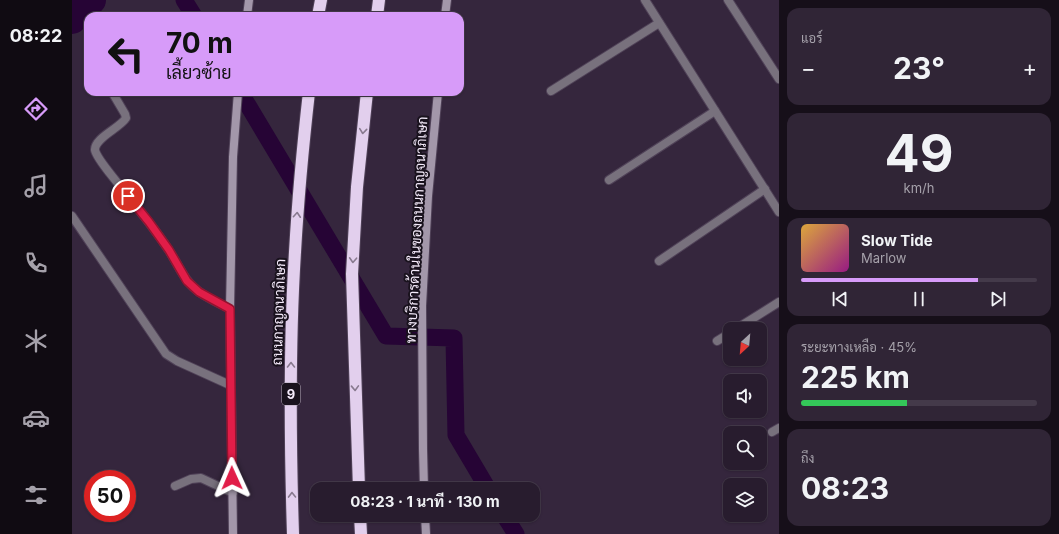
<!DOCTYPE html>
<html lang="th">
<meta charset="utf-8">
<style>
:root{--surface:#281c2e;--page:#302536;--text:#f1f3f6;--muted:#a5a1aa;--line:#443a4a;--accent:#d79bf9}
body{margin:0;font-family:Inter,Sarabun,sans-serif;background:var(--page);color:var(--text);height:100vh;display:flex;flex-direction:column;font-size:15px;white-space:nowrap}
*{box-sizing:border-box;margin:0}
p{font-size:13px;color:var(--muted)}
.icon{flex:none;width:22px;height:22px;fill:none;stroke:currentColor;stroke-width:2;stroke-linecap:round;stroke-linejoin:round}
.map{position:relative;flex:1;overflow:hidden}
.side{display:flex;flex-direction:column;gap:8px;padding:8px;background:#160f19;width:280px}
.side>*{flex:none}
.guide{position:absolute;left:12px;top:12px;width:380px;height:84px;border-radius:12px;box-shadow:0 1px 3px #0004,0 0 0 1px var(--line);background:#d79bf9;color:#111;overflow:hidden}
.needle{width:26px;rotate:206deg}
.fabs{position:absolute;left:651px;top:322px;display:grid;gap:8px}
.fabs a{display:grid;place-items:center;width:44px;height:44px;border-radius:8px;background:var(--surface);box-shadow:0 1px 3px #0004,0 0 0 1px var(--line);font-size:20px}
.speed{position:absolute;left:12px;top:470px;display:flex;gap:8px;font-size:20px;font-weight:700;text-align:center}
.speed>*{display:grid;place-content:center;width:52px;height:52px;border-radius:50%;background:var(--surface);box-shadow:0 1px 3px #0004,0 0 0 1px var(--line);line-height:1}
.speed .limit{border:6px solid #d22;background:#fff;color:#111}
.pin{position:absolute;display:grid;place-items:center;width:34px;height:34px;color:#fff;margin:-17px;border:2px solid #fff;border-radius:50%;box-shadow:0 1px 4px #0007}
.me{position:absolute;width:44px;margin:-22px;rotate:359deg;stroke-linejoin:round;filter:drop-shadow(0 0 3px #0008)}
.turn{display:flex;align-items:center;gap:14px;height:84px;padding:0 16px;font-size:18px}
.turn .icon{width:52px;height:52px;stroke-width:2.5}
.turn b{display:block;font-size:28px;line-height:34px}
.big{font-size:30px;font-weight:700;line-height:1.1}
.side .card{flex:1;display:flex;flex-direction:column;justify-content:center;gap:6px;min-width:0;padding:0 14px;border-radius:12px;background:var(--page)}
.side .dial{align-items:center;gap:0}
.dial b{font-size:52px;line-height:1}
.song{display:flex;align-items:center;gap:12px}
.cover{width:48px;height:48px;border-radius:6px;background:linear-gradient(135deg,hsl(40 70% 55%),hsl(310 70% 35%))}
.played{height:4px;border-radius:2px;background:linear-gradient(90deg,var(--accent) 75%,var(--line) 75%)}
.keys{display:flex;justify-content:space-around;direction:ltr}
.heat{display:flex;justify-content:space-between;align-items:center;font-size:22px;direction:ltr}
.charge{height:6px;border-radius:3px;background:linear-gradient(90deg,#34c759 45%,var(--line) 0)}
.trip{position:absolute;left:238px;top:482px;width:230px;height:40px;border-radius:12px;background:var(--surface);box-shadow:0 1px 3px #0004,0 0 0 1px var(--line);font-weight:700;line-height:40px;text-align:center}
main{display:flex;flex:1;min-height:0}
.tabs{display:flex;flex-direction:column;width:72px;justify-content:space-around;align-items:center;background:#100b12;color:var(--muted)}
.tabs .icon{width:28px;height:28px}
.tabs .on{color:var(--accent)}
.tabs b{font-size:18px;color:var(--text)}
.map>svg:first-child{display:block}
</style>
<main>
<nav class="tabs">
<b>08:22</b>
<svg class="icon on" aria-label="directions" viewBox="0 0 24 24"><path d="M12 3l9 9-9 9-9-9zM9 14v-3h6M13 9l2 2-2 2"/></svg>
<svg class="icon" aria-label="music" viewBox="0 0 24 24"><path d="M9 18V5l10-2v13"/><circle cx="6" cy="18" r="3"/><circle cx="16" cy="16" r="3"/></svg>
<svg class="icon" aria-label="phone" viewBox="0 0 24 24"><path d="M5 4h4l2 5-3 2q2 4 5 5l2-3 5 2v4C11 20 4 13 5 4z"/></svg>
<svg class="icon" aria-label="climate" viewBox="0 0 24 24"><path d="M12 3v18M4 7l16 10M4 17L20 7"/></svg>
<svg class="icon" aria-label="car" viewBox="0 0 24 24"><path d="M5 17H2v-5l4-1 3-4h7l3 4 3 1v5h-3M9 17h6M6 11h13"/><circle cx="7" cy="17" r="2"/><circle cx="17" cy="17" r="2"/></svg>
<svg class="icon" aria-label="filters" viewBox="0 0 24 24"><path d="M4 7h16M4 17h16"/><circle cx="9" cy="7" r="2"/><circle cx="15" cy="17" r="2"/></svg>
</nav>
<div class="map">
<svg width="707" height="534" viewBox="0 0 707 534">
<rect width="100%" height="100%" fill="#35263d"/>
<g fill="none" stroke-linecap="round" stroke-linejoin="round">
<g stroke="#260435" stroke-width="17">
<polyline points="112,0 122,16"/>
<polyline points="168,92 314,336 382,338 384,435 416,489"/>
<polyline points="432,515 444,534"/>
</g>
<polyline stroke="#260435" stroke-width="30" points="0,19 19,0"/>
<g stroke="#504258" stroke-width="10">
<g id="street">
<polyline points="573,0 707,212"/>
<polyline points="656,0 707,79"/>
<polyline points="479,91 587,23"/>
<path d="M40 92 53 114 54 118C48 128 22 138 23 150 24 156 36 171 40 176 59 200 79 223 96 249 103 259 108 271 115 280 125 294 143 301 158 309"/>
<polyline points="537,180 643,111"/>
<polyline points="0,216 94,354 105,361 158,385"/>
<polyline points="587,261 693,189"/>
<polyline points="664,329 707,302"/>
<polyline points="645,341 658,333"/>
<polyline points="700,432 707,428"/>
<polyline points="103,486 119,479 129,478 161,493"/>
</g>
</g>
<g stroke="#504258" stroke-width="10">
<g id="secondary">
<polyline points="175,16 177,0"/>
<polyline points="373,16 375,0"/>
<polyline points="352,489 351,449 350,306 356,196 366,92"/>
<polyline points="353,515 354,534"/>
<polyline points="161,534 158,309 161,157 166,92"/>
</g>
</g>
<g stroke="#504258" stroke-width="14">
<g id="highway">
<polyline points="246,16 249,0"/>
<polyline points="305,16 307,0"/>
<polyline points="287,489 280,274 285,187 295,92"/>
<polyline points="288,515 289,534"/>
<path d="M221 534C218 440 217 346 223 252 226 199 231 145 237 92"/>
</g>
</g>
<use href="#street" stroke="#78717d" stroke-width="8"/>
<use href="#secondary" stroke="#a397aa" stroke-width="8"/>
<use href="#highway" stroke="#e2cfed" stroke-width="12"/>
</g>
<defs><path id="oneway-chevron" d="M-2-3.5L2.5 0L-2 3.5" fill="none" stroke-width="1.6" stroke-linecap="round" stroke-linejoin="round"/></defs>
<g stroke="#887a8f">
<use href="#oneway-chevron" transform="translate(291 131) rotate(96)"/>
<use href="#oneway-chevron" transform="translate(225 215) rotate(-86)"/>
<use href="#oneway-chevron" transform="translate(281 260) rotate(93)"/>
<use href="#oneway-chevron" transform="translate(219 365) rotate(-90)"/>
<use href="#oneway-chevron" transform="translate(283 388) rotate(88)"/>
<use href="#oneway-chevron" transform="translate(220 495) rotate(-91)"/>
</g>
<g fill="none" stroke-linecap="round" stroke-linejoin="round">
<g stroke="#92132f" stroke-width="10">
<polyline id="route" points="56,196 77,222 97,250 115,281 127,292 158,309 160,478"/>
</g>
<use href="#route" stroke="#e11d48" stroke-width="7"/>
</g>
<g text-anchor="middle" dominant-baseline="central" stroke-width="4" stroke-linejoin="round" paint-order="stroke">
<rect fill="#19121d" stroke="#b3aab8" stroke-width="1" x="210" y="383" width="18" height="22" rx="3"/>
<g font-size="13" font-weight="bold" fill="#f5ebfb">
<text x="219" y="394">9</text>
</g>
<g font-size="14" fill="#f5ebfb" stroke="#19121d">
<text transform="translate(344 230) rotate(-87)">ทางบริการด้านในของถนนกาญจนาภิเษก</text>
<text transform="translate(206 312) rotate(-88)">ถนนกาญจนาภิเษก</text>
</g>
</g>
</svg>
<div class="fabs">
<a><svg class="needle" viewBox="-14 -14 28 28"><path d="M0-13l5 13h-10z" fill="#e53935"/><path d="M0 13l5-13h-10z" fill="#a5a1aa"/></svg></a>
<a><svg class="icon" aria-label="sound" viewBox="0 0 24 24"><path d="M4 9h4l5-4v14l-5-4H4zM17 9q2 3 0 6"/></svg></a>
<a><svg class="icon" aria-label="search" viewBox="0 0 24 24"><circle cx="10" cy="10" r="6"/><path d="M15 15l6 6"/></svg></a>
<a><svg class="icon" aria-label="layers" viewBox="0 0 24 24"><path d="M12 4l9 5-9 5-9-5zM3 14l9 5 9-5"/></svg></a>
</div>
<div class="speed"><div class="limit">50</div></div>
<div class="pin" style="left:56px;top:196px;background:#d93025"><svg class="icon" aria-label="arrive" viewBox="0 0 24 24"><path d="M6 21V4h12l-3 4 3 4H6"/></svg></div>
<svg class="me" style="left:160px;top:478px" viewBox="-20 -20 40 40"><path d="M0-17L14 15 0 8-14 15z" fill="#e11d48" stroke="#fff" stroke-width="4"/></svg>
<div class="trip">08:23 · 1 นาที · 130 m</div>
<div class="guide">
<div class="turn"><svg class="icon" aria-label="left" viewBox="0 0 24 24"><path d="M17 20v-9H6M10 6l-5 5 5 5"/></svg><div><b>70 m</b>เลี้ยวซ้าย</div></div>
</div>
</div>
<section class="side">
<div class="card"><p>แอร์</p>
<div class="heat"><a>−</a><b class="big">23°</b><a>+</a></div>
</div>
<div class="card dial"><b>49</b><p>km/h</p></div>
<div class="card">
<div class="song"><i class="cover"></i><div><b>Slow Tide</b><p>Marlow</p></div></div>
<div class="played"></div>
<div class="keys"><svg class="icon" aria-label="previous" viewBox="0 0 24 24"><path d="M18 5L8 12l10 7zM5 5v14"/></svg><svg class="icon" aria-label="pause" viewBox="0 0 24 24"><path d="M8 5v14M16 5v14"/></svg><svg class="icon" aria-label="next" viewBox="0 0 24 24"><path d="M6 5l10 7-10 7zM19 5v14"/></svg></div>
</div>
<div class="card"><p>ระยะทางเหลือ · 45%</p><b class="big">225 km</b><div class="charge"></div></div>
<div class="card"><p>ถึง</p><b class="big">08:23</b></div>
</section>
</main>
